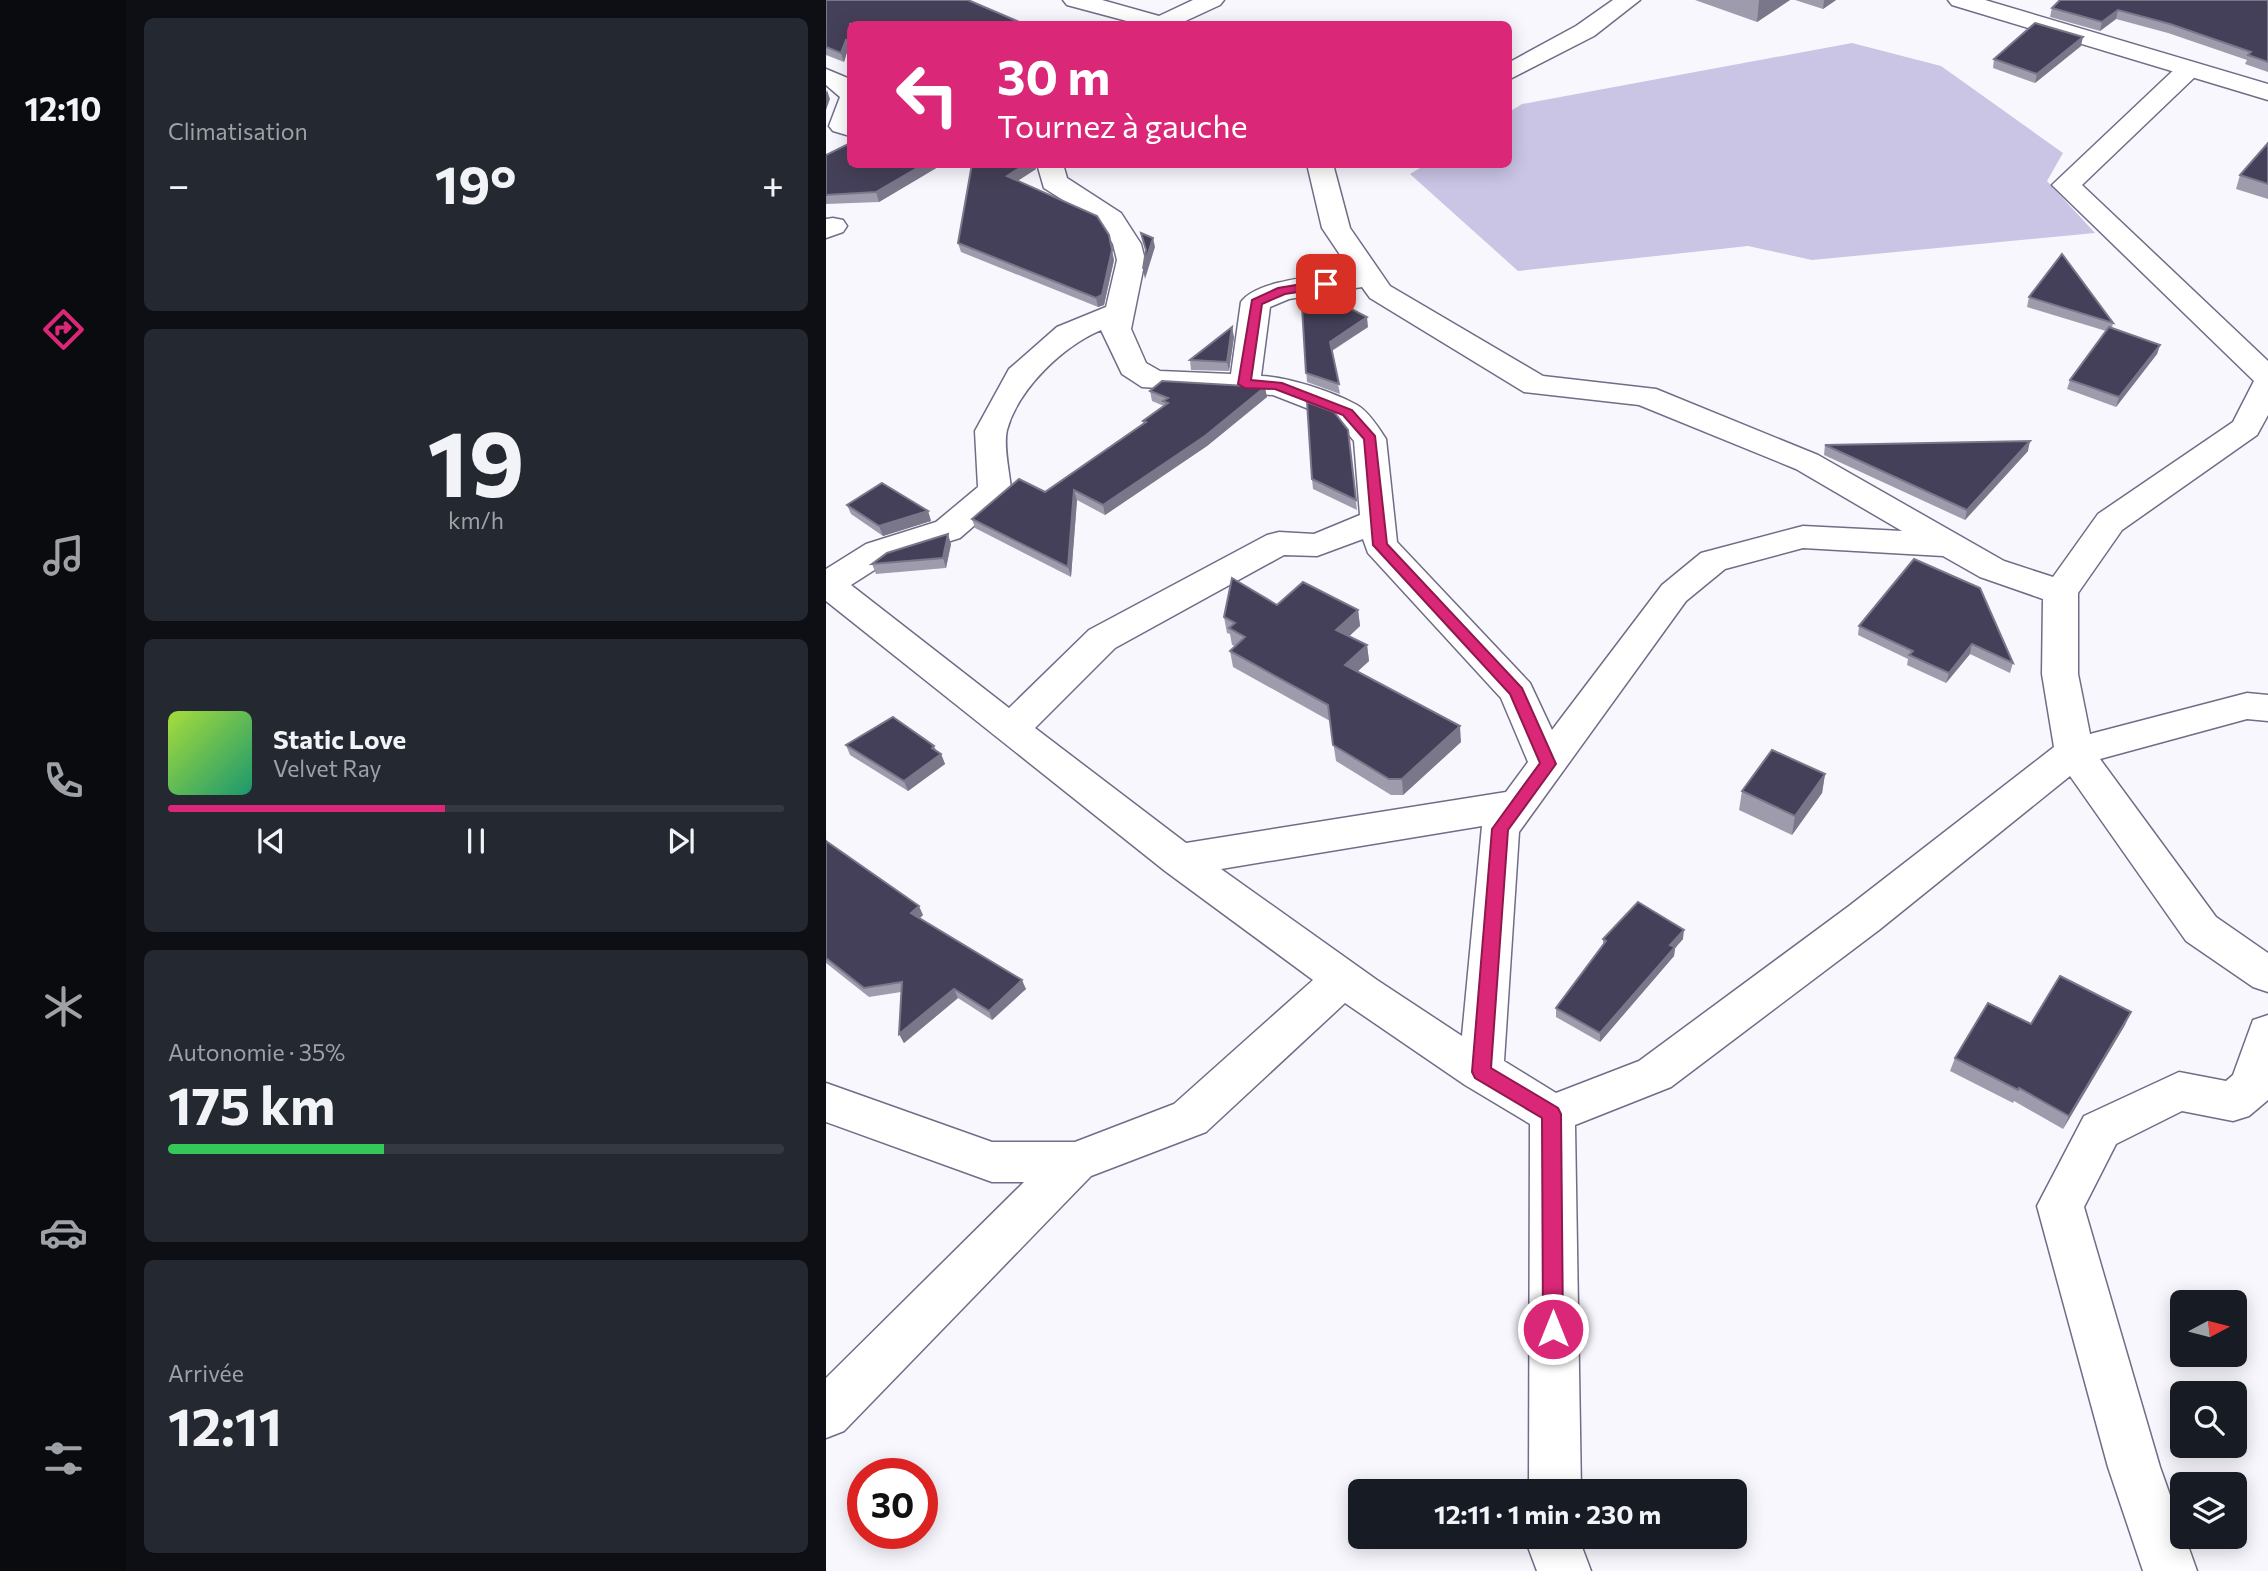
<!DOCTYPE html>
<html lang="fr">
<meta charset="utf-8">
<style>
:root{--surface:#171b24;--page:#242831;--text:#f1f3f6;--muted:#9ea1a6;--line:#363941;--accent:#db2777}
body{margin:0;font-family:Commissioner,sans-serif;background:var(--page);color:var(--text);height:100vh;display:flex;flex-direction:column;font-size:26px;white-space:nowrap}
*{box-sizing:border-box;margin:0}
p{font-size:23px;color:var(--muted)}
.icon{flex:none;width:38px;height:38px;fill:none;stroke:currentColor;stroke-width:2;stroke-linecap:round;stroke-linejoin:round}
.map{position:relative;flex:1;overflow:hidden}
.panel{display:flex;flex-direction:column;gap:18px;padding:18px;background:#0d0f14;width:700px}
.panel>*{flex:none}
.top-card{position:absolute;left:21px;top:21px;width:665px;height:147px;border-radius:10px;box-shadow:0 4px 18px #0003;background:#db2777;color:#fff;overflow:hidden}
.needle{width:46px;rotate:83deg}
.fabs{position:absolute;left:1344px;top:1290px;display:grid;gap:14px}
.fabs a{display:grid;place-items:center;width:77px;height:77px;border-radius:10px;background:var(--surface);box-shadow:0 4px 18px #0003;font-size:35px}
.speed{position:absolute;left:21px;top:1458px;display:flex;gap:14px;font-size:35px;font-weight:700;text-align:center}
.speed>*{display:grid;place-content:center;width:91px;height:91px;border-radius:50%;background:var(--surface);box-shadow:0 4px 18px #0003;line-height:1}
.speed .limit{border:10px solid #d22;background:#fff;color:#111}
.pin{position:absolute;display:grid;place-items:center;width:60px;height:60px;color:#fff;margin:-30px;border-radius:14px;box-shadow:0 4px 10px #0006}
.me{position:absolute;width:77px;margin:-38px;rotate:0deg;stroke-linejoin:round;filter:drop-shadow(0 0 5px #0008)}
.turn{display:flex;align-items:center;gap:24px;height:147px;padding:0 35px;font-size:32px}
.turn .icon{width:91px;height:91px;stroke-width:2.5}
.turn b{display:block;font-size:49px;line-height:60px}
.big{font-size:52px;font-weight:700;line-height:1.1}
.panel .card{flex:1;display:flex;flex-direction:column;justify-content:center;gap:10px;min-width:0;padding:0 24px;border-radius:10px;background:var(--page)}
.panel .dial{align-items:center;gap:0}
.dial b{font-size:91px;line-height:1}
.song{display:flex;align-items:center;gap:21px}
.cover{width:84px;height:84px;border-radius:10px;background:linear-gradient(135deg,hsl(80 70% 55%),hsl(160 70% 35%))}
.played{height:7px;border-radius:4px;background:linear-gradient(90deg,var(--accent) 45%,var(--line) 45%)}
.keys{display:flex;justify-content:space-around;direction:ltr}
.heat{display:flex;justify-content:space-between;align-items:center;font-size:38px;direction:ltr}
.charge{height:10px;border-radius:5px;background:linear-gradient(90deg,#34c759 35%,var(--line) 0)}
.trip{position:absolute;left:522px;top:1479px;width:399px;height:70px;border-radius:10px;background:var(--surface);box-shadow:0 4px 18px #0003;font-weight:700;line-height:70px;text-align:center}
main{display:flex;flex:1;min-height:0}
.dock{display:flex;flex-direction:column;width:126px;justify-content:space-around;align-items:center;background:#090b0e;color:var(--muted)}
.dock .icon{width:49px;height:49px}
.dock .on{color:var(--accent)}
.dock b{font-size:32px;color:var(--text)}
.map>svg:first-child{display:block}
</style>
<main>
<nav class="dock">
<b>12:10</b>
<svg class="icon on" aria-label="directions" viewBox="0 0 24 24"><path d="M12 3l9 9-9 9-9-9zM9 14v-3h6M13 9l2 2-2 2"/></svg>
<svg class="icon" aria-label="music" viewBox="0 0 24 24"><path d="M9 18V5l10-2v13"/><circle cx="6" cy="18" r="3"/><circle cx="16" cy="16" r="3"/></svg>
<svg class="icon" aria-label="phone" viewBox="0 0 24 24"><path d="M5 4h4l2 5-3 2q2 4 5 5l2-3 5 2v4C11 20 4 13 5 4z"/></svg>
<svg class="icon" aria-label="climate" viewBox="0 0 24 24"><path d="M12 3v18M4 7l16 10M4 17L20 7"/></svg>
<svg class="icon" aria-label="car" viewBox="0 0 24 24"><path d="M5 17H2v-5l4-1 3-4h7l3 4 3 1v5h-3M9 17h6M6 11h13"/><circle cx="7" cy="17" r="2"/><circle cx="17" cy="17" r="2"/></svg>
<svg class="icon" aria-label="filters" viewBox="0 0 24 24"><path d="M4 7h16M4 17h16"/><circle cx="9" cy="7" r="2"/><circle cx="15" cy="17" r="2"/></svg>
</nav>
<section class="panel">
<div class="card"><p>Climatisation</p>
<div class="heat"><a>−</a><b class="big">19°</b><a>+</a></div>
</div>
<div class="card dial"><b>19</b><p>km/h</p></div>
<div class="card">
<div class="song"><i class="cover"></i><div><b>Static Love</b><p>Velvet Ray</p></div></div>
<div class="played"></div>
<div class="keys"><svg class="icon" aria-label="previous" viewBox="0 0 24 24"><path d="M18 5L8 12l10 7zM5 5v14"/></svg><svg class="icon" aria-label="pause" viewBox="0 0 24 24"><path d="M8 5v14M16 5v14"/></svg><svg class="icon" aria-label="next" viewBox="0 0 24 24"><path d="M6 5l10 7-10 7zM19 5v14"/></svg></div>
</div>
<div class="card"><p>Autonomie · 35%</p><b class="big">175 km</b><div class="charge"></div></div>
<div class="card"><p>Arrivée</p><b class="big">12:11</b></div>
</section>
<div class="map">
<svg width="1442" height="1571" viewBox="0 0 1442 1571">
<rect width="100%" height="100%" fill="#f8f7fe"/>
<polygon fill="#cac4e5" points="1026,43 1115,66 1237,153 1221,181 1269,233 986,260 922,246 692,271 584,174 599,165 682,164 683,112 696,104"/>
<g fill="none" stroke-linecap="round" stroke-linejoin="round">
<g stroke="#716c87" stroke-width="3">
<g id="minor">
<polygon points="237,0 276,0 333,16 367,0 398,0 394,5 353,24 312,24 241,5"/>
<polygon points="787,0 814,0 768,36 682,80 682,63 750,26"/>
<path d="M1363 62 1372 64 1375 69 1372 74 1256 185 1442 361V415L1431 435 1296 530 1252 593V674L1264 734 1421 693 1442 695V721L1421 719 1274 759 1390 917 1442 953V992L1427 987 1360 941 1244 776 1053 930 845 1087 749 1125 755 1491H703L704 1124 639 1085 519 1003 380 1132 265 1176 18 1431 0 1438V1378L198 1182H166L0 1122V1083L166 1142H249L348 1104 487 980 339 871 0 601V569L40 544 110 522 152 487 149 431 183 369 231 327 280 307 291 260 287 244 275 224 218 188 211 164H237L241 178 295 213 315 244 319 260 305 329 320 363 334 371 405 374 415 302C431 279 498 276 525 271L496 228 481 164H507L524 228 564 286 717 376 830 389 992 455 1178 561 1227 577 1272 514 1407 422 1428 381 1226 185 1354 64ZM536 287 544 298 698 392 813 405 970 469 1076 531 977 526 875 553 836 585 726 730 704 683 571 542 560 439C553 428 542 411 531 405 507 392 463 377 435 376L444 307 463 299ZM275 330 296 374 316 387 447 395 511 420 528 441 534 515 488 534 453 532 441 535 263 630 183 708 25 585 64 560 134 538 181 497 185 490C184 473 177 447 181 430 192 389 237 346 275 330ZM537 539 542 553 675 698 702 762 680 792 360 843 209 728 289 648 458 555 491 556ZM977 548 1117 556 1154 577 1217 599 1216 674 1228 747 1023 906 813 1061 730 1093 678 1061 693 832 860 601 899 569ZM656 826 636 1036 551 980 395 869Z"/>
<polygon points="0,69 24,79 24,136 7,131 3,126 14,97 0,85"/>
<polygon points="7,218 17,220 21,226 17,232 0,238 0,219"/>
<polygon points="1442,1015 1442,1100 1423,1116 1407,1121 1356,1111 1290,1144 1258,1207 1334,1467 1371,1571 1317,1571 1282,1467 1211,1206 1258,1116 1353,1072 1400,1081 1407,1075 1427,1020"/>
<polygon points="703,1536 755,1536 756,1547 765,1571 711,1571 702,1547"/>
</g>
</g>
<g stroke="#716c87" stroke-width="3">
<polygon id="highway" points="1122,0 1159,0 1442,84 1442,100 1126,5"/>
</g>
<use href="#minor" fill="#fff" fill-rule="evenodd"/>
<use href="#highway" fill="#fff" fill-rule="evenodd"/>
</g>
<g fill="#9e9cac">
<polygon points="0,0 24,24 24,50 22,49 18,62 0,55"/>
<polygon points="869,0 964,0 931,22"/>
<polygon points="969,0 1010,0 997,9"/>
<polygon points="1442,0 1442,72 1419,64 1421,60 1342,33 1290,19 1274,31 1224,17 1226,8"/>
<polygon points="1255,46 1209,83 1167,68 1168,59"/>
<polygon points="1442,143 1442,199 1410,189 1414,175"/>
<polygon points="0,155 117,164 53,202 0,204"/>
<polygon points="146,164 210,169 191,181 288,260 278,305 272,307 135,252 132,243"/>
<polygon points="475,290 542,327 506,351 514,394 481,382"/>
<polygon points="1203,297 1287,323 1286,328 1334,345 1331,354 1290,407 1241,389 1244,380 1280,331 1201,307"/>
<polygon points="408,337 403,371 365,370 364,360"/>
<polygon points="324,391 441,397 381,446 279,515 251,500 245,577 149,528 146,519 219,492 318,424 317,421 338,406 326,401"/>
<polygon points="522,430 531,510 487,489 486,479"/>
<polygon points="999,445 1202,451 1139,520 998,455"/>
<polygon points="21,505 102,511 105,521 57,536 25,514"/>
<polygon points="125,544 120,568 50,574 46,564"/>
<polygon points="1088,559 1187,663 1184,673 1144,654 1120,683 1081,665 1082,659 1032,635 1033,626"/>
<polygon points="451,605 532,610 534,626 523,636 541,645 543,661 531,672 635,742 577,795 565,795 510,761 504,721 407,667 404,651 409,646 406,645 404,634 401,633 398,617"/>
<polygon points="20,745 108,746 110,750 115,754 119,764 82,791 24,755"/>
<polygon points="999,774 996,793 966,835 913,810 916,791"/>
<polygon points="0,841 97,915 94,918 200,989 166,1020 132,998 78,1043 73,1034 75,992 43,997 0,963"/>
<polygon points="777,939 857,939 849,948 848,956 774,1042 730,1017 730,1008 777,945"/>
<polygon points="1205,1024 1299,1025 1237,1129 1188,1101 1187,1103 1124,1071 1129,1058"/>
</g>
<g fill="#7b778a">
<polygon points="933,0 964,0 931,22"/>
<polygon points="998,0 1010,0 997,9"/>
<polygon points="1292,10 1290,19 1274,31 1276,22"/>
<polygon points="1257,37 1255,46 1209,83 1211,74"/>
<polygon points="20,40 22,49 18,62 15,53"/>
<polygon points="1,90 4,99 0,110 0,93"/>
<polygon points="98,164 117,164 53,202 50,192"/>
<polygon points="200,164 209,164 210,169 184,186 181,176"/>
<polygon points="327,238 329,247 319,279 317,269"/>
<polygon points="286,250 288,260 278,305 272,307 270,298"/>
<polygon points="541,317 542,327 505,351 504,342"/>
<polygon points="406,327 408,337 403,371 401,362"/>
<polygon points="1334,345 1331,354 1290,407 1293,397"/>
<polygon points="439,387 441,397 381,446 279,515 277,505"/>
<polygon points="1204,441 1202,451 1139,520 1141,510"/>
<polygon points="248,490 251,500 245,577 242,567"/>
<polygon points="102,511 105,521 57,536 53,526"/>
<polygon points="122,534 125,544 120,568 117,558"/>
<polygon points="532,610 534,626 513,646 510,630"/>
<polygon points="1146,644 1144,654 1120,683 1123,673"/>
<polygon points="541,645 543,661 521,681 519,665"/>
<polygon points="634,726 635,742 577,795 576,779"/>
<polygon points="115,754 119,764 82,791 78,781"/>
<polygon points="999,774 996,793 966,835 969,816"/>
<polygon points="93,906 97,915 89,922 85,913"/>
<polygon points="858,930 857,939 849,948 848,956 774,1042 774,1033 844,945"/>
<polygon points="196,980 200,989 166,1020 163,1011"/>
<polygon points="128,989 132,998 78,1043 73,1034"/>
<polygon points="1305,1012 1299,1025 1237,1129 1243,1116"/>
</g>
<g fill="#454059" stroke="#7b778a" stroke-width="2">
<polygon points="0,0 142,0 191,21 184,24 24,24 24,42 20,40 15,53 0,47"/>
<polygon points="1234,0 1442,0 1442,62 1422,55 1425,52 1344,24 1292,10 1276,22 1226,8"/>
<polygon points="1209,23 1257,37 1211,74 1168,59"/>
<polygon points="24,143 24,164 98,164 50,192 0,195 0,155"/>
<polygon points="1442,143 1442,184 1414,175"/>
<polygon points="146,164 200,164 181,176 271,216 283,235 286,250 276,295 270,298 132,243"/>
<polygon points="315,233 327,238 317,269 320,250"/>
<polygon points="1236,254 1287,323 1203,297"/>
<polygon points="485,288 541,317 504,342 513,384 480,373 475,290"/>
<polygon points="406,327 401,362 364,360"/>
<polygon points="1283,327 1334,345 1293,397 1244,380"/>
<polygon points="336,381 439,387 379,436 277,505 248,490 242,567 146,519 193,479 219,492 320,422 317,421 342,403 337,401 342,398 324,391"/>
<polygon points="481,402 508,412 522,430 530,500 486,479"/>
<polygon points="1204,441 1141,510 999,445"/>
<polygon points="56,483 102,511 53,526 21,505"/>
<polygon points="122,534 117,558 46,564 61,553"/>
<polygon points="1088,559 1154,588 1187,663 1146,644 1123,673 1083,655 1087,651 1033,626"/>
<polygon points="406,578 451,605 477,582 532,610 510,630 541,645 519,665 634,726 576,779 563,779 507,745 502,705 404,651 419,637 403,628 409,623 398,617"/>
<polygon points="67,717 108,746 106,748 115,754 78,781 20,745"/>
<polygon points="946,750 999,774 969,816 916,791"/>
<polygon points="0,841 93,906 85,913 196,980 163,1011 128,989 73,1034 76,982 38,988 0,958"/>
<polygon points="812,902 858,930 844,945 849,947 774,1033 730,1008 780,941 777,939"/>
<polygon points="1234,976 1305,1012 1243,1116 1193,1088 1192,1090 1129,1058 1162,1003 1205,1024"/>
</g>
<polygon fill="#db2777" stroke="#8e194d" stroke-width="2" points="500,280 506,284 504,287 459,294 436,304 425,380 456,383 526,410 549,436 561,544 696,688 730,764 682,830 665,1068 732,1108 735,1114 737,1329 734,1336 727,1339 720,1336 717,1329 716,1118 649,1078 646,1072 666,829 714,763 684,694 547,545 538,439 517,415 449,389 419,388 412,384 426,300 452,288"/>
</svg>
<div class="fabs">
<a><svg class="needle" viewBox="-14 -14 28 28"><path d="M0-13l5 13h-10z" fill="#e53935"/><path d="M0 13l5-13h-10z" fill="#9ea1a6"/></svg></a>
<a><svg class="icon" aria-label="search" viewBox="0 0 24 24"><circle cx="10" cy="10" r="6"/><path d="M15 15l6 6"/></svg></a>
<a><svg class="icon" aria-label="layers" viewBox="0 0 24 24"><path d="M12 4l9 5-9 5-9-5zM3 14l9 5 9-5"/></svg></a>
</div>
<div class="speed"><div class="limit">30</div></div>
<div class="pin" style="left:500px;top:284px;background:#d93025"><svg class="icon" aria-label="arrive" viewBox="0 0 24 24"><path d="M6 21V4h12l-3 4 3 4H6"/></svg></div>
<svg class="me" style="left:727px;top:1329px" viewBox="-20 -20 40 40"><circle r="17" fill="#db2777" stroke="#fff" stroke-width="3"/><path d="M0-11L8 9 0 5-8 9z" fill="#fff"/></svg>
<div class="trip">12:11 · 1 min · 230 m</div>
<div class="top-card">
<div class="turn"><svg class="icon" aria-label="left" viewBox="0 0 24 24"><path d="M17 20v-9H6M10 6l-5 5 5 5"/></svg><div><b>30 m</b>Tournez à gauche</div></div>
</div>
</div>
</main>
